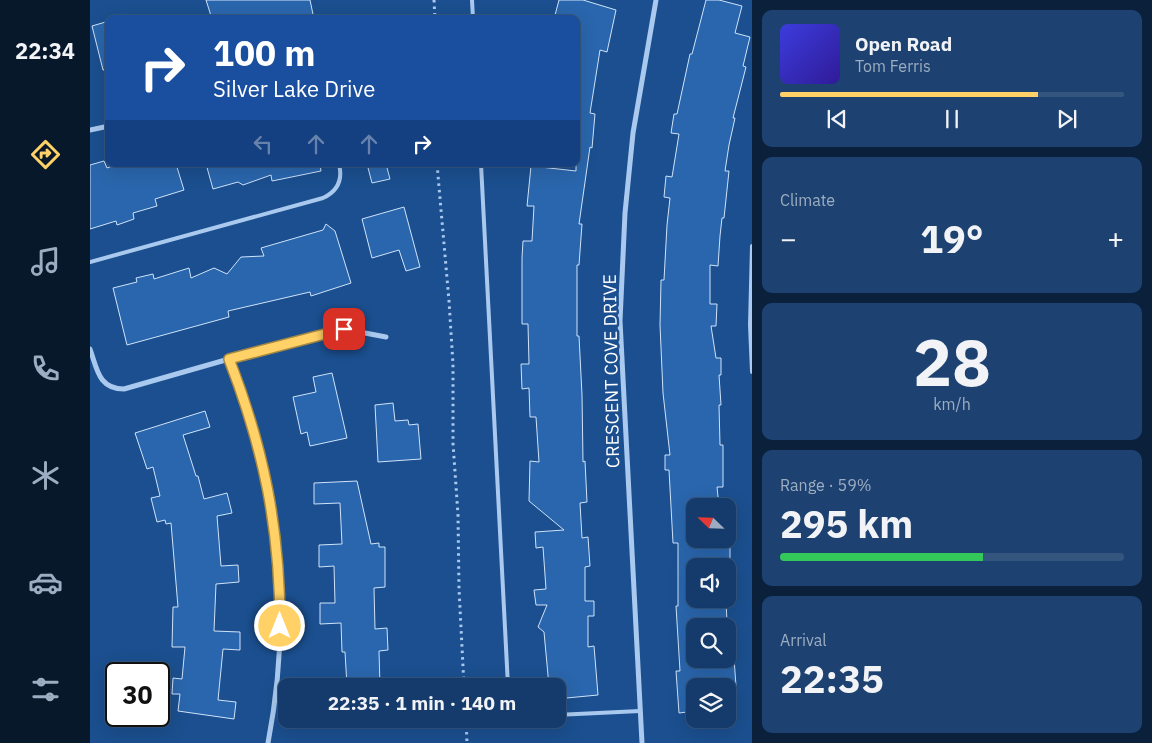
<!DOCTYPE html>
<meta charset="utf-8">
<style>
:root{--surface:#143b6b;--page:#1d4271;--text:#f1f3f6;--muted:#9dadc1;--line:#33557e;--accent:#ffd166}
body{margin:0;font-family:"IBM Plex Sans",sans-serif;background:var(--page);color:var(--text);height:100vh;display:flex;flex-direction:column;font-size:19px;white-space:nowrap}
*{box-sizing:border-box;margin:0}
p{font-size:16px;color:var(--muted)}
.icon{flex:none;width:28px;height:28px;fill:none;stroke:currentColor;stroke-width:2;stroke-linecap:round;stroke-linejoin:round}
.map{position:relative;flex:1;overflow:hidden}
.panel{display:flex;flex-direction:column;gap:10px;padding:10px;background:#0b203b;width:400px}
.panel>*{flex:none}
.hud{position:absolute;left:15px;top:15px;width:475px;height:152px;border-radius:10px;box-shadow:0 5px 20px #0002,0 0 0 1px var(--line);background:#1a4fa0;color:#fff;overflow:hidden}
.needle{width:32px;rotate:293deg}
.fabs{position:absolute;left:596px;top:498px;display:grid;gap:10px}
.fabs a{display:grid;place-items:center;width:50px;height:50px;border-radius:10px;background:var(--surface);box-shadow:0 5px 20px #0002,0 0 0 1px var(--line);font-size:25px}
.speed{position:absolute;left:15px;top:662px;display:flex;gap:10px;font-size:25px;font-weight:700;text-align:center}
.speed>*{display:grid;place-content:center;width:65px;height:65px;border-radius:50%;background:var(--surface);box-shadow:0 5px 20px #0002,0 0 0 1px var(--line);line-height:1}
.speed .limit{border:2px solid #111;border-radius:8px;background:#fff;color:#111}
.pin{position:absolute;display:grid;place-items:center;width:42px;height:42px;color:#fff;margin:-21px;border-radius:10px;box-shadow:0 2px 8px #0006}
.me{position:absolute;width:55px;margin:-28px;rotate:0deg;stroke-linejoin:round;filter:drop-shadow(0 0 4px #0008)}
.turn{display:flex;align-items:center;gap:18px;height:105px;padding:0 25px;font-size:22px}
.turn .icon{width:65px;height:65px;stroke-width:2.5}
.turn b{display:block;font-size:35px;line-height:42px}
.lanes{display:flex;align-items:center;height:48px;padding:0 25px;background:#0003;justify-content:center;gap:25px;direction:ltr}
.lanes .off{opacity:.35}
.big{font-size:38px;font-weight:700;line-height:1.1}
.panel .card{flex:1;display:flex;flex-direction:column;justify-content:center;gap:8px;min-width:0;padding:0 18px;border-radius:10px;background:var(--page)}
.panel .dial{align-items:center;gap:0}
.dial b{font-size:65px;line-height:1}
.song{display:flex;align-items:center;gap:15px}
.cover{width:60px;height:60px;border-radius:8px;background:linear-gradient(135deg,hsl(240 70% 55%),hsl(250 70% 35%))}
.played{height:5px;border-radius:2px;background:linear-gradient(90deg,var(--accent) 75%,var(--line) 75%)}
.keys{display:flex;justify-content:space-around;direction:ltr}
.heat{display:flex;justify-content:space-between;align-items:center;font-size:28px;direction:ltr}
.charge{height:8px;border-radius:4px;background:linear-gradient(90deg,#34c759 59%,var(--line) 0)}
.trip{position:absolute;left:188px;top:678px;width:288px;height:50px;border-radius:10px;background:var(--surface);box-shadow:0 5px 20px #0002,0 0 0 1px var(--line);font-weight:700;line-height:50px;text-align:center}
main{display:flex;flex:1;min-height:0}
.tab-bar{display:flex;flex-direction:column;width:90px;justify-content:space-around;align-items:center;background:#08182b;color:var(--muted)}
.tab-bar .icon{width:35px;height:35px}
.tab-bar .current{color:var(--accent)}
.tab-bar b{font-size:22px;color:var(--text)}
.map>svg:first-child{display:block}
</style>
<main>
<nav class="tab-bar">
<b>22:34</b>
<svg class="icon current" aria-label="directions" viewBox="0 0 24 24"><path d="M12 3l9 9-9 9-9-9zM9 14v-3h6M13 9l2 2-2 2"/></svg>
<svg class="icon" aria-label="music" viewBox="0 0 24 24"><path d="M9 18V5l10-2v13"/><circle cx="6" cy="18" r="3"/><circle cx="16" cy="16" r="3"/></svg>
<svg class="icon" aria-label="phone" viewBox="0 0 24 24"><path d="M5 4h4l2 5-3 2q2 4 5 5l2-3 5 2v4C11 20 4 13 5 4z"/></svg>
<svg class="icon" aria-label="climate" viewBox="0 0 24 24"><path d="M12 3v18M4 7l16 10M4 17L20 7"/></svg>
<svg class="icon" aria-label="car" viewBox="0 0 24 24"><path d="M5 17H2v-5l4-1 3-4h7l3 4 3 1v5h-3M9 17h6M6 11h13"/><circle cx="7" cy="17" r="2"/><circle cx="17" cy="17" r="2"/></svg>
<svg class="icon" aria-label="filters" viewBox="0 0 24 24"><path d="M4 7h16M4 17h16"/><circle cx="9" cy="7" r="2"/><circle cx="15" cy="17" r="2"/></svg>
</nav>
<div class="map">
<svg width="662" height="743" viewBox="0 0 662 743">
<rect width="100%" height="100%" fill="#1b4f8f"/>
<g fill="#2a66ad" stroke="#cfe3fa">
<polygon points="116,0 220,0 224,19 122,19"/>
<polygon points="469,0 493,0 526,10 517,52 510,50 500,113 505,114 502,148 500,147 489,224 492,224 489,265 487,265 487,336 489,336 492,395 493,462 495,461 497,502 490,503 492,538 498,537 500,566 495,567 495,601 504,601 504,616 498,616 498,647 504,646 508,695 466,699 466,686 459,686 454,632 448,627 457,605 446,605 444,590 456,589 453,547 446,548 445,532 474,530 439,501 440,461 449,462 446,417 440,417 439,388 432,389 431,364 439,364 438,324 432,324 432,258 433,241 442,241 444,206 437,206 441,166 486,171 486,19 464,19"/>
<polygon points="616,0 629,0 652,6 645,33 660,37 653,66 656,67 643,118 645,118 639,145 635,171 639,171 634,218 632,218 630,236 628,266 620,265 620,304 627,304 626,326 621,326 626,358 631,358 631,375 629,375 631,405 629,405 630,445 633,445 633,487 627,487 629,506 605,506 605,539 640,539 640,566 605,566 605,604 636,602 637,621 621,622 621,626 605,626 605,663 644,658 646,686 605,686 605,711 589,713 586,671 590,671 586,606 588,606 588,543 583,543 579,470 575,470 575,455 580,455 573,393 570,325 571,280 574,280 577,225 580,198 574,197 576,176 582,177 589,134 581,133 584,114 587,114 600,54 602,54"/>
<polygon points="19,21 19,70 13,70 2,26"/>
<polygon points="14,161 17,168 27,164 86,164 94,190 65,199 67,206 43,213 44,219 27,225 26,221 0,229 0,165"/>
<polygon points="116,164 230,164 231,171 182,181 181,175 153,185 148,182 123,189"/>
<polygon points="277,164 296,164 300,179 282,183"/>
<polygon points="314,207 330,267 316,271 309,250 282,258 272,219"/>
<polygon points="236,224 245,231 261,283 221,296 220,292 138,311 139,317 37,345 23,288 47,282 46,278 63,274 64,279 99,268 101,278 124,268 137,274 151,257 174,256 171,248 233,230"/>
<polygon points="242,373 257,438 220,446 217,432 211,434 203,397 226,392 223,377"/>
<polygon points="303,403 305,421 318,420 319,425 328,424 331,459 288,462 285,405"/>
<polygon points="115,411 120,427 93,435 106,476 108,476 114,499 137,493 142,513 127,516 131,566 148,565 149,582 126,584 124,631 150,632 150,650 133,649 128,700 146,702 144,719 88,711 90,694 82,694 83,678 92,679 95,647 82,647 83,607 88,607 81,523 76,524 75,520 67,522 61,498 70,496 63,467 57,469 45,433"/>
<polygon points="267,481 281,544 289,543 289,547 295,547 295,587 284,588 285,629 297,628 298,650 289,651 290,686 257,686 255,652 252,652 251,623 230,624 230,603 245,603 244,566 229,567 229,545 252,544 250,503 224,504 224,483"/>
</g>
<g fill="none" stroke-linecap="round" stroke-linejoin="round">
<g stroke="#a9c9ee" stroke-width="3" stroke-dasharray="2.5 4" stroke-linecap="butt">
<polyline points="344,0 345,19"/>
<polyline points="347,164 359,301 363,364 363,443 368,515 369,589 374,686"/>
<polyline points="376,719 377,743"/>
</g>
<g stroke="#a9c9ee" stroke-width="4">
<polyline points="382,0 383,19"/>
<polyline points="391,164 418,686"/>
<polyline points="662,246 660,325 662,372"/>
<path d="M0 262 233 198C248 191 253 180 249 164"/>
<polyline points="466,715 550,711"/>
</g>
<g stroke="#a9c9ee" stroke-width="5">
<polyline points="0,130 19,126"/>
<path d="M0 349C7 368 8 389 34 389L139 359 254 329 296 337"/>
<path d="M139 359C188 486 204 608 178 743"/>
<polyline points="552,743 530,321 535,213 543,133 566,0"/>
</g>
</g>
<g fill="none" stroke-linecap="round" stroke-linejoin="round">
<g stroke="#a68842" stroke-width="12">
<path id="route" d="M190 626C190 529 174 449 139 359L254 329"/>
</g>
<use href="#route" stroke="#ffd166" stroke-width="9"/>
</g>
<g text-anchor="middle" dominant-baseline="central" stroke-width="5" stroke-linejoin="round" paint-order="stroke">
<g font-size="18" fill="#fff" stroke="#1b4f8f">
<text transform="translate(521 371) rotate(-91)">CRESCENT COVE DRIVE</text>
</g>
</g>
</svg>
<div class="fabs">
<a><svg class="needle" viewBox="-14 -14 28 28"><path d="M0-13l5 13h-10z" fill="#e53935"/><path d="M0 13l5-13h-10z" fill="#9dadc1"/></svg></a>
<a><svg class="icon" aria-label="sound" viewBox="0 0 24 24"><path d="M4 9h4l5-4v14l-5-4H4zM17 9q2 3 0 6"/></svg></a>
<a><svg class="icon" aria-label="search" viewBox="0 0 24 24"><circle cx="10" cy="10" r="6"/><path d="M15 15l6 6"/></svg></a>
<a><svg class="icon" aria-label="layers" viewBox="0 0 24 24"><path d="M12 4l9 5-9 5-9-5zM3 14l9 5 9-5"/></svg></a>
</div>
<div class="speed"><div class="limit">30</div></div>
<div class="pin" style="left:254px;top:329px;background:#d93025"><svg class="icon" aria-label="arrive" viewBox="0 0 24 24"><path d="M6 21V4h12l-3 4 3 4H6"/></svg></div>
<svg class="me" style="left:190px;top:626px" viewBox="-20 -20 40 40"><circle r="17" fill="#ffd166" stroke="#fff" stroke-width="3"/><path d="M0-11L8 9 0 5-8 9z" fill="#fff"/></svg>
<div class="trip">22:35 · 1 min · 140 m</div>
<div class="hud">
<div class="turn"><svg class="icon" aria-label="right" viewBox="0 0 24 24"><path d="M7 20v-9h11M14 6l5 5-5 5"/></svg><div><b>100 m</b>Silver Lake Drive</div></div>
<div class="lanes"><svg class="icon off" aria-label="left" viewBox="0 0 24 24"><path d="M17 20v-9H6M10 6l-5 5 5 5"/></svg><svg class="icon off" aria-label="ahead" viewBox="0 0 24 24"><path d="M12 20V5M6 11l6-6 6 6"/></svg><svg class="icon off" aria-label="ahead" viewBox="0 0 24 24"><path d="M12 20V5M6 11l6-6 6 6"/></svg><svg class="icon" aria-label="right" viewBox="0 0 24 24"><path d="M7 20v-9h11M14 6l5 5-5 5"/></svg></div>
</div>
</div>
<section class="panel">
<div class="card">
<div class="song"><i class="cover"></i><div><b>Open Road</b><p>Tom Ferris</p></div></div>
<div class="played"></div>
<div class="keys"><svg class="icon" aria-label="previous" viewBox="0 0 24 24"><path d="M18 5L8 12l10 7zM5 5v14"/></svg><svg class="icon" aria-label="pause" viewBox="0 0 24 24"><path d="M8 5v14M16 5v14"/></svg><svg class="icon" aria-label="next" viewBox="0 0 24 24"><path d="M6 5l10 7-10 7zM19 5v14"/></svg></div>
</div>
<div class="card"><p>Climate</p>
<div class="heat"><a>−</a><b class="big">19°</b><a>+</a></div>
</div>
<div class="card dial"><b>28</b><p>km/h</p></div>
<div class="card"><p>Range · 59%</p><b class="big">295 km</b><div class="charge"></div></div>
<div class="card"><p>Arrival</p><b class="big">22:35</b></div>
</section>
</main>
